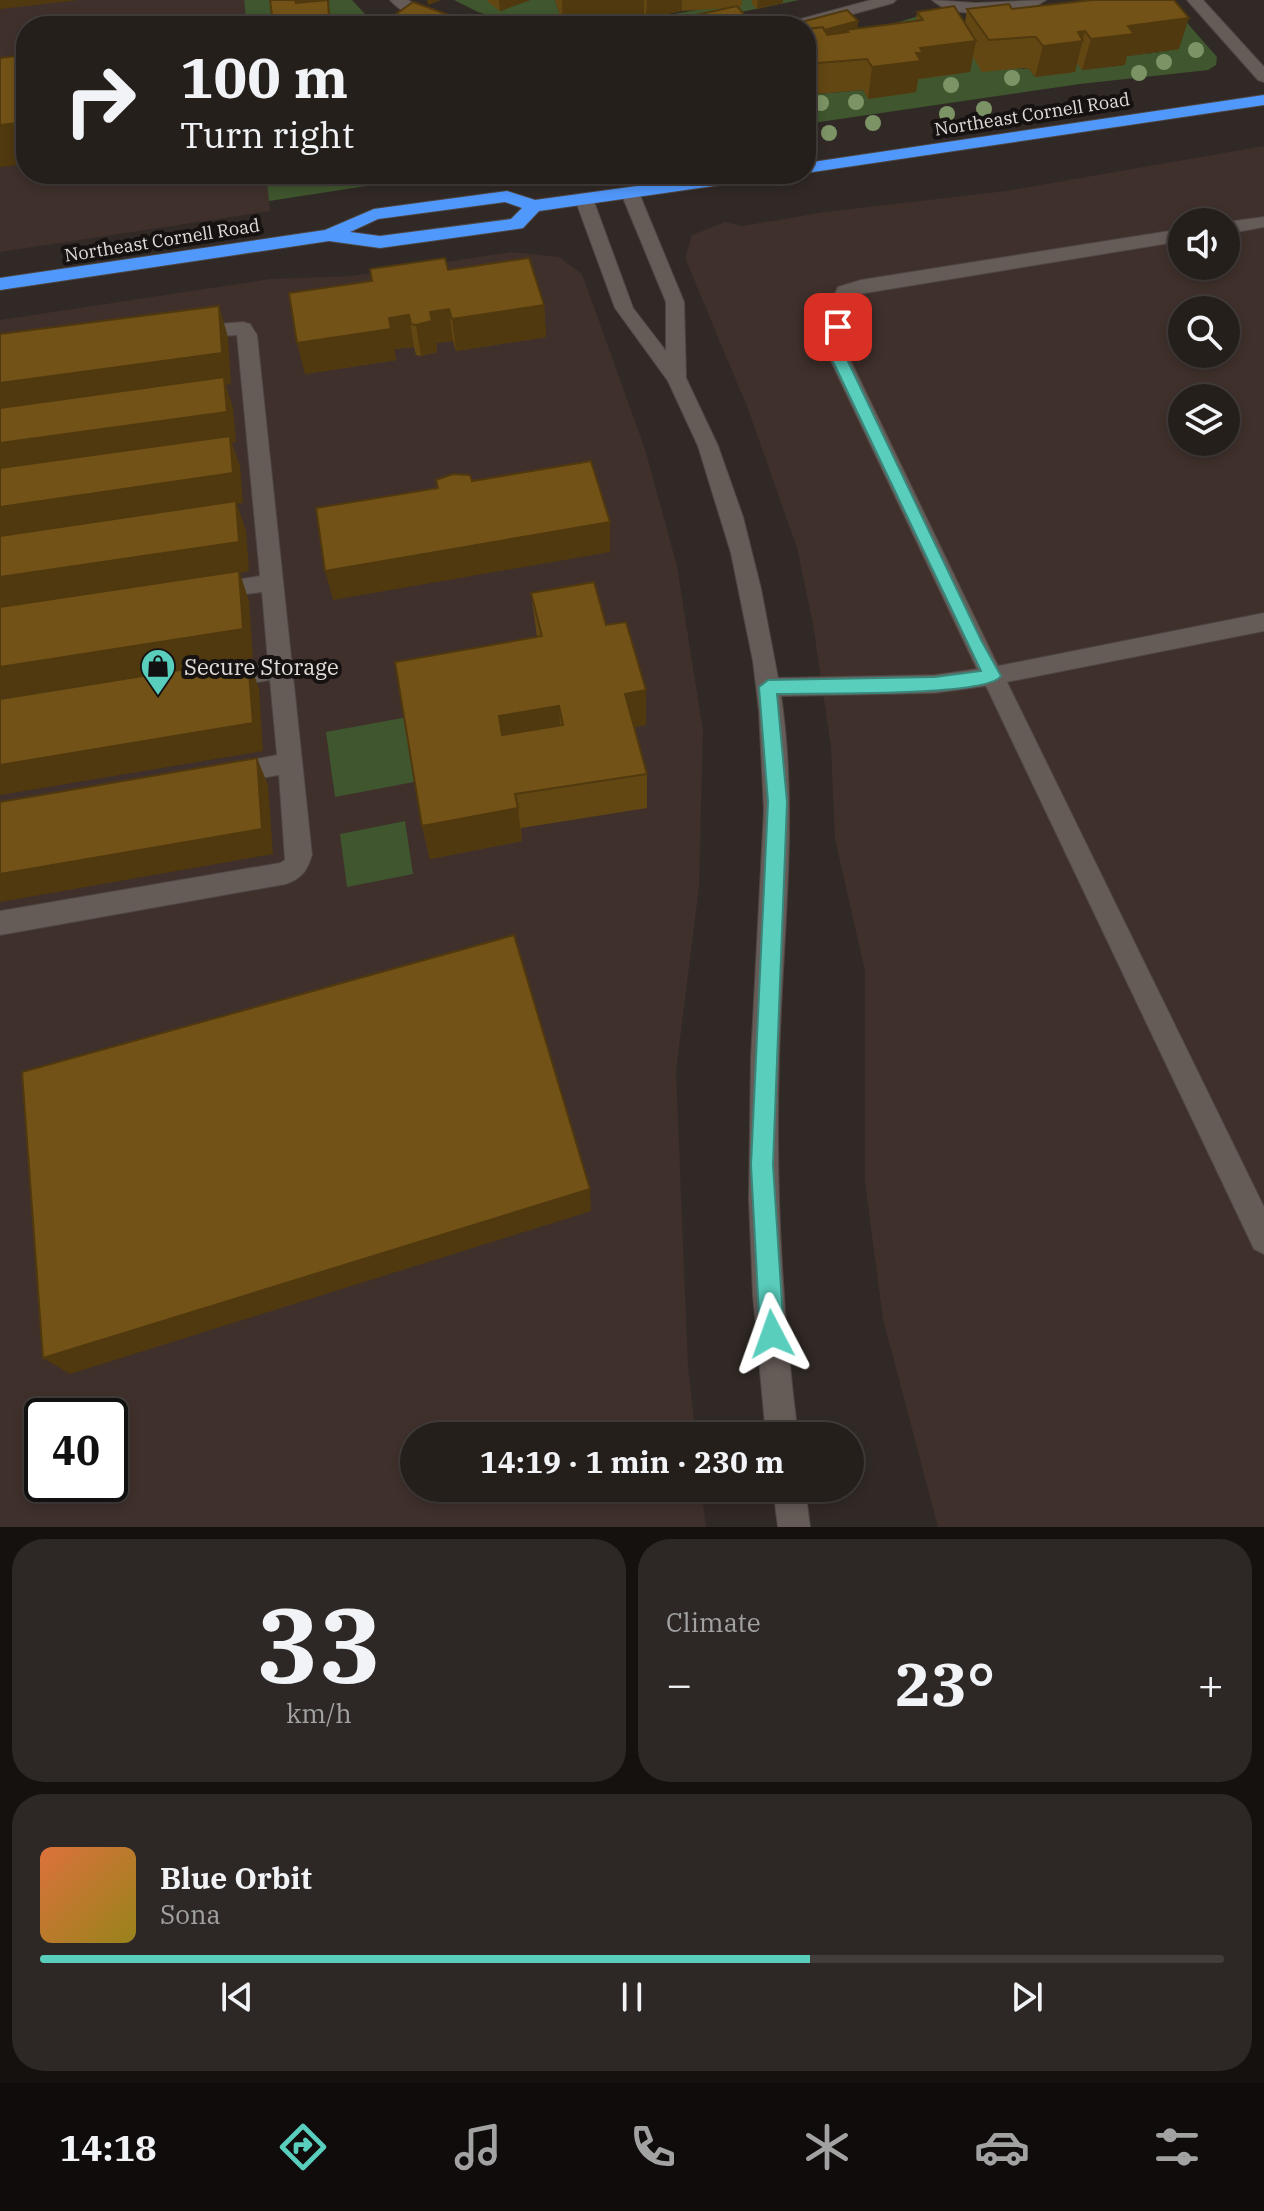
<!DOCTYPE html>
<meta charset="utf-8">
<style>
:root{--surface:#251f1c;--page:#2d2725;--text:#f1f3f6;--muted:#a3a2a3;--line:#423d3b;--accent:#5acebd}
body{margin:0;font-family:"IBM Plex Serif",serif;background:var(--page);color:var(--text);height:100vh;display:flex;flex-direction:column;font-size:30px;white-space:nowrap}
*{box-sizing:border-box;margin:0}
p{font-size:26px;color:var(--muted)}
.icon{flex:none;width:44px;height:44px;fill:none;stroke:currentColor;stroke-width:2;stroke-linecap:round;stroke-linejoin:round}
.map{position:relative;height:1527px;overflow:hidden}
.side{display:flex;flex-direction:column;gap:12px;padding:12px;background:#14110f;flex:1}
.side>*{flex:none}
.guide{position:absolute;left:16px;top:16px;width:800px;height:168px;border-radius:32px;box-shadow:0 4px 12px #0003,0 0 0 2px var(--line);background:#251f1c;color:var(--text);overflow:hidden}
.buttons{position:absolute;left:1168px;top:208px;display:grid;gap:16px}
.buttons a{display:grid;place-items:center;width:72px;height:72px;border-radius:50%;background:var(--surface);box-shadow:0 4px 12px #0003,0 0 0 2px var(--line);font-size:40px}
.speed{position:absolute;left:24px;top:1398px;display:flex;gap:16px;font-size:40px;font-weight:700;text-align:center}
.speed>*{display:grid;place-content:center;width:104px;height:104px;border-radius:50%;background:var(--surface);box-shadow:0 4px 12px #0003,0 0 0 2px var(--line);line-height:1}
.speed .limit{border:4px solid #111;border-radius:12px;background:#fff;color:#111}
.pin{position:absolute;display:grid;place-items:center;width:68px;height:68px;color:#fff;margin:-34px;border-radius:16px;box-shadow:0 4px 12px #0006}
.me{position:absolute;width:88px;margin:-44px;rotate:356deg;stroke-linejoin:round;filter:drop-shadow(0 0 6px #0008)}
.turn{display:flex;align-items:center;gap:28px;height:168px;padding:0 32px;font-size:36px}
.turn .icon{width:104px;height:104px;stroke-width:2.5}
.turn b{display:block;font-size:56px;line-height:68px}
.big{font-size:60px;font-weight:700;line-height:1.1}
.side .widget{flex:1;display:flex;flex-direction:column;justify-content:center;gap:12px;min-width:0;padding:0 28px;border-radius:32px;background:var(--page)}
.side .dial{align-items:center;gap:0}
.dial b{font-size:104px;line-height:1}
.song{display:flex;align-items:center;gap:24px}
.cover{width:96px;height:96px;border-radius:12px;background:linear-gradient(135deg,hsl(20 70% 55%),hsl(50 70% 35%))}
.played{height:8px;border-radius:4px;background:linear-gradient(90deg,var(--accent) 65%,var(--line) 65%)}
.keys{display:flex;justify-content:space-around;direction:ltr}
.heat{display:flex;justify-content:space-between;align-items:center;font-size:44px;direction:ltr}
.side .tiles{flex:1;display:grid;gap:12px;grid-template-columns:1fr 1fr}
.widget:last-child{grid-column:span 2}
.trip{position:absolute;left:400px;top:1422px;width:464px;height:80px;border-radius:40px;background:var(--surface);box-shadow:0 4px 12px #0003,0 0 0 2px var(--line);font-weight:700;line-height:80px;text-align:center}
.tabs{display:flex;height:128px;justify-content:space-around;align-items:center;background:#0f0c0b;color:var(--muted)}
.tabs .icon{width:56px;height:56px}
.tabs .active{color:var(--accent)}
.tabs b{font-size:36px;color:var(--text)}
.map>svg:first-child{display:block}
</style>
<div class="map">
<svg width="1264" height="1527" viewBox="0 0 1264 1527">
<rect width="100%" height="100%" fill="#312925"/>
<g fill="#3f302b" fill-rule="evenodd">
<polygon points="0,0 244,0 247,26 26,26 26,174 266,174 270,211 0,252"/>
<path d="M1264 146V1527H938L883 1319 865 1182V971L835 839 831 747 813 624 797 548 748 409 685 258 692 235 725 222 742 226 825 212 1006 191ZM1182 222H1226V266H1182ZM1182 310H1226V354H1182ZM1182 398H1226V442H1182Z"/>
<path d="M511 252 559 257 582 274 645 449 677 566 703 731 699 887 676 1071 688 1367 696 1436H414V1488H701L706 1527H0V320L270 279 352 276ZM42 1416H110V1484H42Z"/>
</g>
<g fill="#3f562e" fill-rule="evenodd">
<polygon points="244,0 272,0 276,26 247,26"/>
<polygon points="315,0 352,0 376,26 316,26"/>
<path d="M454 0H494L500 11 530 0H555L563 25 644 15 647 18C672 15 693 10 720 7L722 9 741 7 739 0H799L674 26H524L478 12Z"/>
<path d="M1167 0 1217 57 1216 65 1208 70 1080 84 806 124V95L863 90 868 98 915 92 866 32 922 15 942 37ZM1178 50 1119 57 1124 65 1083 70 1077 63 1035 77 1029 69 1012 68Z"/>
<polygon points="266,174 445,174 269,201"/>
<polygon points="413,716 424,780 335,797 326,732"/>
<polygon points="405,821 413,874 347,887 340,834"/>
</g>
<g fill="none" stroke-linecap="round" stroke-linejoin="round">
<g stroke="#4d4643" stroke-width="2">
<g id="minor">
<path d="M390 0H408L455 26C430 26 408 19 390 0Z"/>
<polygon points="871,0 896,0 893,3 806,27 783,26 786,23"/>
<path d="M932 0 976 3 1046 0 1038 5C1008 9 958 23 932 0Z"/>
<polygon points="1187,0 1203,0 1264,67 1264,82 1258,80"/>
<path d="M630 188 639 193 684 302 686 378 718 446 743 517 761 589 778 678 935 675 977 669 826 351 831 303 838 287 861 280 1182 229V241L853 295 846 351 998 666 1264 613V631L1007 682 1264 1207V1254L1254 1249 986 686 935 693 781 696C799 817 782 939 779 1060 775 1186 782 1311 798 1436H766L753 1295 749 1200 751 1058 764 810 759 711 753 661 731 553 698 446 668 381 615 308 575 199 584 194 593 199 633 308 666 351V302L621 193Z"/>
<polygon points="1264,217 1264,227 1226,234 1226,222"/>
<path d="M243 322 250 324 257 335 312 855C307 871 302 878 286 884L0 935V911L280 863 285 860 279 775 231 783 222 780 219 773 222 766 277 755 270 680 224 688 216 685 212 679 216 673 268 662 262 592 212 599 204 597 201 591 204 585 260 576 237 335 193 338 183 332 193 326Z"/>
<polygon points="773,1488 805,1488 810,1527 778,1527"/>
</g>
</g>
<g stroke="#4d4643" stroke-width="2">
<g id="highway">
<polygon points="1264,95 1264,105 806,173 806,163"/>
<path d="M725 174H771L762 179 539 211 523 228 517 229 380 248 329 241 0 290V278L325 230 374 209 507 191 535 200ZM505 202 522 208 511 219 380 236 350 232 378 219Z"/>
</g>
</g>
<use href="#minor" fill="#655b57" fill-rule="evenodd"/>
<use href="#highway" fill="#5198fc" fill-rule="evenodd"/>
</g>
<g fill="#7c9365">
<circle cx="1196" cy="50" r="8"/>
<circle cx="1164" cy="62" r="8"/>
<circle cx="1139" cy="73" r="8"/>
<circle cx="1012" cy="78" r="8"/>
<circle cx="951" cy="85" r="8"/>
<circle cx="856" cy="102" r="8"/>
<circle cx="821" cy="103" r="8"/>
<circle cx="984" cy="109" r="8"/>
<circle cx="947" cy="114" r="8"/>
<circle cx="873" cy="123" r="8"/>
<circle cx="829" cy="133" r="8"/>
</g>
<g fill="#624713">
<polygon points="488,0 530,0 500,11 488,2"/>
<polygon points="555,0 742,0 741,7 738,7 745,26 695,26 696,15 730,8 682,11 646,18 644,15 563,25"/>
<polygon points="752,0 783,0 783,3 757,9 752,4"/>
<polygon points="967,9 1012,9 1179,49 1127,56 1125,65 1082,70 1077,63 1075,72 1035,77 1029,69 1023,68 982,72 973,57 970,72 918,79 916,92 868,99 863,90 806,95 806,26 858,21 857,28 916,21 917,12 965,22"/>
<polygon points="448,270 544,305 546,337 456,351 453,341 436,343 437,352 421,356 416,355 414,347 394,349 396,360 305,374"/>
<polygon points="531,593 606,625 646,725 634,727 647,774 647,808 521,828 522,841 430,859 422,826 537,637"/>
</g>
<g fill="#50390f">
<polygon points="0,0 80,0 0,9"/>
<polygon points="295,0 315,0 319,26 274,26 273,23"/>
<polygon points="328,0 332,26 319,26 318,21"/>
<polygon points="427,0 441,0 428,5"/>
<polygon points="499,0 530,0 500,11"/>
<polygon points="562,0 644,0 644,15 563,25"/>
<polygon points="647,0 682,0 682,11 646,18"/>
<polygon points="758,0 783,0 783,3 757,9"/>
<polygon points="746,17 745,26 704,26"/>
<polygon points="1189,18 1179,49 1127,56 1125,65 1082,70 1091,39 1128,26"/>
<polygon points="858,21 857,32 846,30 846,35 806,35"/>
<polygon points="1085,31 1075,72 1035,77 1043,46 1078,32"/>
<polygon points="976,41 970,72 918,79 916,92 868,99 872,67 916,53 920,48"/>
<polygon points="26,122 26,164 0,167 0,125"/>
<polygon points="544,305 546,337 456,351 452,319"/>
<polygon points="219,306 228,337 231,384 226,385 233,408 236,442 232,443 240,466 243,503 237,504 246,531 249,571 240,573 249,601 253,658 0,698 0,383"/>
<polygon points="449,309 453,341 436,343 437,352 421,356 416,325 430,312"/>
<polygon points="409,315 414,347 394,349 396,360 305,374 297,343 389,318"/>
<polygon points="610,522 610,552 333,600 325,571"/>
<polygon points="248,659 259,688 263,751 0,795 0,765"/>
<polygon points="646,690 646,725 625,729 625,694"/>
<polygon points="559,706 561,741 503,751 499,716"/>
<polygon points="257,758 268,785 273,854 0,902 0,874"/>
<polygon points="518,808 522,841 430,859 422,826"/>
<polygon points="590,1189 591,1211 70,1374 43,1358"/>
</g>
<g fill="#725216" stroke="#50390f" stroke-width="2" fill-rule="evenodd">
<polygon points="270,0 295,0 296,3 328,0 329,20 318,21 318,18 273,23"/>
<polygon points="1092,0 1174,0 1189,18 1128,26 1134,34 1091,39 1085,31 1078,32 1083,41 1043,46 1036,37 1031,37 989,40 967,9 1009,4 1012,9"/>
<polygon points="413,2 468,22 463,26 379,26"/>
<polygon points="737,6 746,17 704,26 696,15"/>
<polygon points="954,6 976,41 920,48 923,53 916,53 921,61 872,67 867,59 806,64 806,29 823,27 827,35 848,32 846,30 923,20 917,12"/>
<polygon points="847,10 858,21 824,30 823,27 806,29 806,26 786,26"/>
<polygon points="26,55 26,122 0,125 0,58"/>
<polygon points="445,258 448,270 529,258 544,305 452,319 449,309 430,312 432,321 416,325 411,324 409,315 389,318 391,329 297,343 289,293 372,281 370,269"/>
<polygon points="219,306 222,353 0,383 0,334"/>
<polygon points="224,377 227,412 0,443 0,408"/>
<polygon points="230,436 233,473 0,507 0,468"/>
<polygon points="591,461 610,522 325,571 316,508 438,488 436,480 453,474 470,475 472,481"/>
<polygon points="236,501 239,542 0,577 0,536"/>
<polygon points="239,571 243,629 0,667 0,607"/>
<path d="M594 582 606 625 626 622 646 690 625 694 647 774 515 794 518 808 422 826 395 662 542 636 531 593ZM559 706 563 725 502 735 499 716Z"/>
<polygon points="248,659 253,723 0,765 0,699"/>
<polygon points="257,758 262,829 0,874 0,802"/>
<polygon points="514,935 590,1189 43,1358 22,1072"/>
</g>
<path fill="#5acebd" stroke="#3a867b" stroke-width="2" d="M838 322 845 327 843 351 981 640 1001 676C988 697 810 693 777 694L787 802 773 1165 784 1334 780 1342 772 1345 764 1342 760 1334 751 1165 768 802 759 687 768 680 935 677 981 671 828 351 831 327Z"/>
<defs>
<g id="shop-pin" transform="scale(1.8)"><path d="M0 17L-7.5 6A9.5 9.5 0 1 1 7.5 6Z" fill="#5acebd" stroke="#161211"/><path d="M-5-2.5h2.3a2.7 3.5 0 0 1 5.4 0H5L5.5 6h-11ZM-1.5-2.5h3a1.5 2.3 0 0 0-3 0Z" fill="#111"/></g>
</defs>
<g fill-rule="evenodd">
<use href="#shop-pin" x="158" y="666"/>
</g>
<g text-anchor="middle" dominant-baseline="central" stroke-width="8" stroke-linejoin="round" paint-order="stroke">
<g font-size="18" fill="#e2dcd9" stroke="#161211">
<text transform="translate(1032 114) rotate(-9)">Northeast Cornell Road</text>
<text transform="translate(162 240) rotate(-9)">Northeast Cornell Road</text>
</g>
<g font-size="22" fill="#e2dcd9" stroke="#161211" text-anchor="start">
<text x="184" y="666">Secure Storage</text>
</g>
</g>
</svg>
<div class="buttons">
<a><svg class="icon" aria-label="sound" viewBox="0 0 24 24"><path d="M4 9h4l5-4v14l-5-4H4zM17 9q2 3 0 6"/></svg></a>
<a><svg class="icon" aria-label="search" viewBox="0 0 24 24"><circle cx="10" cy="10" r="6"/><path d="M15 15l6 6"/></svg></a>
<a><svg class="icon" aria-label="layers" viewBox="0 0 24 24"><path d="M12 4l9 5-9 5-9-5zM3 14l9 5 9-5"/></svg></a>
</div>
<div class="speed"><div class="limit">40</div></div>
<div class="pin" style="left:838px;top:327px;background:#d93025"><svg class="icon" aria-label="arrive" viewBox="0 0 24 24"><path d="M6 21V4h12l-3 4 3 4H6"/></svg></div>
<svg class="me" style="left:772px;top:1334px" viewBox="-20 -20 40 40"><path d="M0-17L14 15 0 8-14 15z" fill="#5acebd" stroke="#fff" stroke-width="4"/></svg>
<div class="trip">14:19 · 1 min · 230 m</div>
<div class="guide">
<div class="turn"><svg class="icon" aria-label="right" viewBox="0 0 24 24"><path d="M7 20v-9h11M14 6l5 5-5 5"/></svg><div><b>100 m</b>Turn right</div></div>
</div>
</div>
<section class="side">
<div class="tiles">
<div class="widget dial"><b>33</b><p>km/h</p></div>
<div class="widget"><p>Climate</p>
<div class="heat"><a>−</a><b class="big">23°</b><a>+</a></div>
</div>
<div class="widget">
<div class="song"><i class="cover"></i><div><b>Blue Orbit</b><p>Sona</p></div></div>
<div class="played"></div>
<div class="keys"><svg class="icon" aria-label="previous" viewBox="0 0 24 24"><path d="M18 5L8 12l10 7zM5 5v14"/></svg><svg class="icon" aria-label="pause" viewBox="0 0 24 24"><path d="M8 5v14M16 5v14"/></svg><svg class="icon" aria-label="next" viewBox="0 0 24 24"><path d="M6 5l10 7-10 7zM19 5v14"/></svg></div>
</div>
</div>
</section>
<nav class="tabs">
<b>14:18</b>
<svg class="icon active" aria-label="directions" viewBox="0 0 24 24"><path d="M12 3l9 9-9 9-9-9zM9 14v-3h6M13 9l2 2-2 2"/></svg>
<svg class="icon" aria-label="music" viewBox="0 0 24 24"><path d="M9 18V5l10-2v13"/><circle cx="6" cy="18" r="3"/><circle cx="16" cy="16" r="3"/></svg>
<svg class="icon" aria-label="phone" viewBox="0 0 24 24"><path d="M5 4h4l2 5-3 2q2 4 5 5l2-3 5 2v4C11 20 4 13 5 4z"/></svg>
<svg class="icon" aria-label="climate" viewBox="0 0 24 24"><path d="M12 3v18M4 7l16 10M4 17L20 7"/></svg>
<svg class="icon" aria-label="car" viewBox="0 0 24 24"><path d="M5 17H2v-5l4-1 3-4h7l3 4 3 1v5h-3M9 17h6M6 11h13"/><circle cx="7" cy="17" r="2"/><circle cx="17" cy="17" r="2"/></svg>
<svg class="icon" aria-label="filters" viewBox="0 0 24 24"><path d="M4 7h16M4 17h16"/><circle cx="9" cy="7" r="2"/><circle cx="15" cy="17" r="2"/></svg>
</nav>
